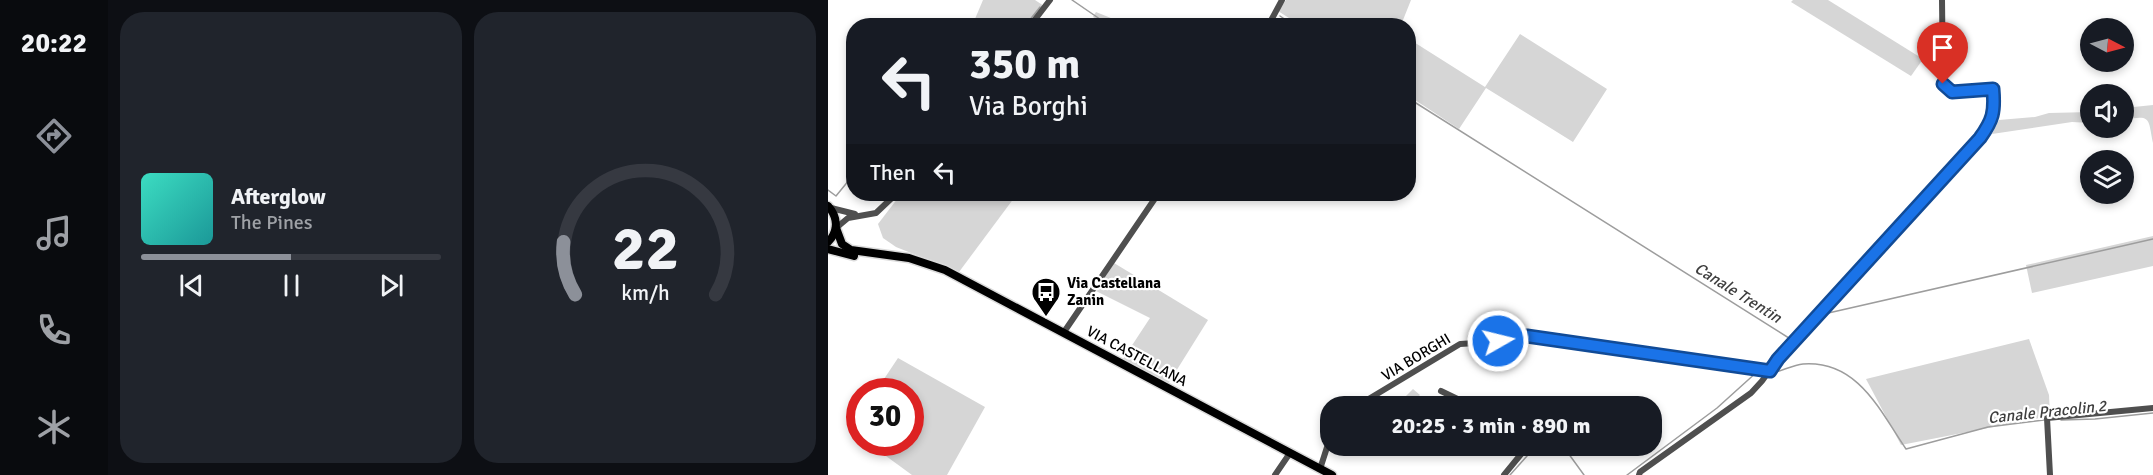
<!DOCTYPE html>
<meta charset="utf-8">
<style>
:root{--surface:#171b24;--page:#20242c;--text:#f1f3f6;--muted:#9ea1a6;--line:#363941;--accent:#8c9099}
body{margin:0;font-family:Signika,sans-serif;background:var(--page);color:var(--text);height:100vh;display:flex;flex-direction:column;font-size:22px;white-space:nowrap}
*{box-sizing:border-box;margin:0}
p{font-size:20px;color:var(--muted)}
.icon{flex:none;width:33px;height:33px;fill:none;stroke:currentColor;stroke-width:2;stroke-linecap:round;stroke-linejoin:round}
.map{position:relative;flex:1;overflow:hidden}
.sheet{display:flex;flex-direction:column;gap:12px;padding:12px;background:#0d0f14;width:720px}
.sheet>*{flex:none}
.top-card{position:absolute;left:18px;top:18px;width:570px;height:183px;border-radius:24px;box-shadow:0 3px 9px #0003;background:#171b24;color:var(--text);overflow:hidden}
.needle{width:39px;rotate:96deg}
.controls{position:absolute;left:1252px;top:18px;display:grid;gap:12px}
.controls a{display:grid;place-items:center;width:54px;height:54px;border-radius:50%;background:var(--surface);box-shadow:0 3px 9px #0003;font-size:30px}
.speed{position:absolute;left:18px;top:378px;display:flex;gap:12px;font-size:30px;font-weight:700;text-align:center}
.speed>*{display:grid;place-content:center;width:78px;height:78px;border-radius:50%;background:var(--surface);box-shadow:0 3px 9px #0003;line-height:1}
.speed .limit{border:9px solid #d22;background:#fff;color:#111}
.pin{position:absolute;display:grid;place-items:center;width:51px;height:51px;color:#fff;margin:-62px -26px;border-radius:50% 50% 50% 0;rotate:-45deg;box-shadow:0 0 6px #0007}
.pin .icon{rotate:45deg}
.me{position:absolute;width:66px;margin:-33px;rotate:82deg;stroke-linejoin:round;filter:drop-shadow(0 0 4px #0008)}
.turn{display:flex;align-items:center;gap:21px;height:126px;padding:0 24px;font-size:27px}
.turn .icon{width:78px;height:78px;stroke-width:2.5}
.turn b{display:block;font-size:42px;line-height:51px}
.then{display:flex;align-items:center;height:57px;padding:0 24px;background:#0003;gap:12px;font-size:22px}
.sheet .card{flex:1;display:flex;flex-direction:column;justify-content:center;gap:9px;min-width:0;padding:0 21px;border-radius:24px;background:var(--page)}
.sheet .dial{align-items:center;gap:0}
.dial svg{height:156px;overflow:visible;fill:none;stroke:var(--line);stroke-width:7;stroke-linecap:round;text-anchor:middle}
.dial text{fill:var(--text);stroke:none}
.song{display:flex;align-items:center;gap:18px}
.cover{width:72px;height:72px;border-radius:9px;background:linear-gradient(135deg,hsl(170 70% 55%),hsl(180 70% 35%))}
.played{height:6px;border-radius:3px;background:linear-gradient(90deg,var(--accent) 50%,var(--line) 50%)}
.keys{display:flex;justify-content:space-around;direction:ltr}
.sheet .tiles{flex:1;display:grid;gap:12px;grid-template-columns:repeat(2,1fr)}
.trip{position:absolute;left:492px;top:396px;width:342px;height:60px;border-radius:24px;background:var(--surface);box-shadow:0 3px 9px #0003;font-weight:800;line-height:60px;text-align:center}
main{display:flex;flex:1;min-height:0}
.tab-bar{display:flex;flex-direction:column;width:108px;justify-content:space-around;align-items:center;background:#090b0e;color:var(--muted)}
.tab-bar .icon{width:42px;height:42px}
.tab-bar .selected{color:var(--accent)}
.tab-bar b{font-size:27px;color:var(--text)}
.map>svg:first-child{display:block}
</style>
<main>
<nav class="tab-bar">
<b>20:22</b>
<svg class="icon selected" aria-label="directions" viewBox="0 0 24 24"><path d="M12 3l9 9-9 9-9-9zM9 14v-3h6M13 9l2 2-2 2"/></svg>
<svg class="icon" aria-label="music" viewBox="0 0 24 24"><path d="M9 18V5l10-2v13"/><circle cx="6" cy="18" r="3"/><circle cx="16" cy="16" r="3"/></svg>
<svg class="icon" aria-label="phone" viewBox="0 0 24 24"><path d="M5 4h4l2 5-3 2q2 4 5 5l2-3 5 2v4C11 20 4 13 5 4z"/></svg>
<svg class="icon" aria-label="climate" viewBox="0 0 24 24"><path d="M12 3v18M4 7l16 10M4 17L20 7"/></svg>
</nav>
<section class="sheet">
<div class="tiles">
<div class="card">
<div class="song"><i class="cover"></i><div><b>Afterglow</b><p>The Pines</p></div></div>
<div class="played"></div>
<div class="keys"><svg class="icon" aria-label="previous" viewBox="0 0 24 24"><path d="M18 5L8 12l10 7zM5 5v14"/></svg><svg class="icon" aria-label="pause" viewBox="0 0 24 24"><path d="M8 5v14M16 5v14"/></svg><svg class="icon" aria-label="next" viewBox="0 0 24 24"><path d="M6 5l10 7-10 7zM19 5v14"/></svg></div>
</div>
<div class="card dial"><svg viewBox="0 0 100 80">
<path d="M14 69A42 42 0 1 1 86 69"/>
<path d="M14 69A42 42 0 0 1 8 42" stroke="#8c9099"/>
<text x="50" y="56" font-size="32" font-weight="700">22</text>
<text x="50" y="72" font-size="11">km/h</text>
</svg></div>
</div>
</section>
<div class="map">
<svg width="1325" height="475" viewBox="0 0 1325 475">
<rect width="100%" height="100%" fill="#fff"/>
<g fill="#d6d6d6">
<polygon points="155,0 207,0 216,6 200,25 144,26"/>
<polygon points="458,0 583,0 573,25 472,25 450,11"/>
<polygon points="965,0 1000,0 1095,59 1083,76 963,2"/>
<polygon points="268,12 300,25 278,25 265,17"/>
<polygon points="692,34 779,89 745,142 658,88 631,129 581,96 581,39 657,87"/>
<path d="M1325 105V143C1320 119 1324 114 1296 120V108Z"/>
<polygon points="1263,112 1263,123 1244,122 1164,134 1171,120 1207,117 1221,113"/>
<polygon points="73,194 189,194 131,272 68,247 55,238 50,224"/>
<polygon points="1325,236 1325,266 1204,293 1198,265"/>
<polygon points="286,263 380,320 340,384 295,359 322,318 268,291"/>
<polygon points="1201,339 1221,395 1222,416 1073,445 1038,379"/>
<polygon points="70,358 157,407 119,475 84,475 47,448 53,443 82,442 82,392 48,391"/>
<polygon points="585,389 592,395 581,406 568,406"/>
</g>
<g fill="none" stroke-linecap="round" stroke-linejoin="round">
<g stroke="#9d9d9d" stroke-width="1.5">
<polyline points="244,0 282,26"/>
<polyline points="452,16 467,26"/>
<polyline points="197,26 212,7"/>
<polyline points="580,98 964,340"/>
<polyline points="0,190 8,196 26,174"/>
<polyline points="996,314 1325,239"/>
<path d="M944 373C954 371 965 365 975 364 1030 360 1052 411 1078 449L1160 427 1216 420"/>
<polyline points="1233,420 1267,419 1325,413"/>
<polyline points="735,446 756,475"/>
<polyline points="682,475 708,446"/>
<polyline points="799,475 889,408 930,371"/>
</g>
<g stroke="#dbdbdb" stroke-width="11">
<g id="major">
<path d="M0 206C10 217 11 231 0 242"/>
<polyline points="8,228 14,244 23,250 81,258 117,270 504,475"/>
<polyline points="0,249 26,256"/>
</g>
</g>
<g stroke="#4f4f4f" stroke-width="6">
<polyline points="202,26 222,0"/>
<polyline points="440,26 454,0"/>
<polyline points="3,208 27,214"/>
<polyline points="8,228 20,218 48,213 68,194"/>
<polyline points="236,332 330,194"/>
<polyline points="613,391 644,406"/>
<polyline points="529,406 632,344 663,342 686,337 726,340 942,371"/>
<polyline points="492,469 502,438"/>
<polyline points="447,475 462,453"/>
<polyline points="676,475 694,453 698,446"/>
<path d="M811 475 812 472 923 393 934 381 950 359 1152 138C1165 120 1167 112 1165 89L1124 92 1115 84 1114 0"/>
<polyline points="1222,475 1219,418 1325,408"/>
</g>
<use href="#major" stroke="#000" stroke-width="8"/>
</g>
<g fill="none" stroke-linecap="round" stroke-linejoin="round">
<g stroke="#114b97" stroke-width="15">
<path id="route" d="M670 341 686 337 699 336 942 371 950 359 1152 138C1165 120 1167 112 1165 89L1124 92 1115 84"/>
</g>
<use href="#route" stroke="#1a73e8" stroke-width="10"/>
</g>
<defs>
<g id="bus-pin" transform="scale(1.5)"><path d="M0 17L-7.5 6A9.5 9.5 0 1 1 7.5 6Z" fill="#000" stroke="#fff"/><path d="M-5-6H5V4H4V6H2V4H-2V6H-4V4H-5ZM-3.5-4V0h7V-4ZM-3.5 1.2v1.5H-2V1.2ZM2 1.2v1.5H3.5V1.2Z" fill="#fff"/></g>
</defs>
<g fill-rule="evenodd">
<use href="#bus-pin" x="218" y="292"/>
</g>
<g text-anchor="middle" dominant-baseline="central" stroke-width="4.5" stroke-linejoin="round" paint-order="stroke">
<g font-size="15" font-weight="bold" fill="#000" stroke="#fff" text-anchor="start">
<text x="239" y="283">Via Castellana<tspan x="239" dy="17">Zanin</tspan></text>
</g>
<g font-size="15" fill="#000" stroke="#fff">
<text transform="translate(309 356) rotate(28)">VIA CASTELLANA</text>
<text transform="translate(588 357) rotate(-31)">VIA BORGHI</text>
</g>
<g font-size="16" font-style="italic" fill="#3e3e3e" stroke="#fff">
<text transform="translate(910 293) rotate(32)">Canale Trentin</text>
<text transform="translate(1219 412) rotate(-6)">Canale Pracolin 2</text>
</g>
</g>
</svg>
<div class="controls">
<a><svg class="needle" viewBox="-14 -14 28 28"><path d="M0-13l5 13h-10z" fill="#e53935"/><path d="M0 13l5-13h-10z" fill="#9ea1a6"/></svg></a>
<a><svg class="icon" aria-label="sound" viewBox="0 0 24 24"><path d="M4 9h4l5-4v14l-5-4H4zM17 9q2 3 0 6"/></svg></a>
<a><svg class="icon" aria-label="layers" viewBox="0 0 24 24"><path d="M12 4l9 5-9 5-9-5zM3 14l9 5 9-5"/></svg></a>
</div>
<div class="speed"><div class="limit">30</div></div>
<div class="pin" style="left:1115px;top:84px;background:#d93025"><svg class="icon" aria-label="arrive" viewBox="0 0 24 24"><path d="M6 21V4h12l-3 4 3 4H6"/></svg></div>
<svg class="me" style="left:670px;top:341px" viewBox="-20 -20 40 40"><circle r="17" fill="#1a73e8" stroke="#fff" stroke-width="3"/><path d="M0-11L8 9 0 5-8 9z" fill="#fff"/></svg>
<div class="trip">20:25 · 3 min · 890 m</div>
<div class="top-card">
<div class="turn"><svg class="icon" aria-label="left" viewBox="0 0 24 24"><path d="M17 20v-9H6M10 6l-5 5 5 5"/></svg><div><b>350 m</b>Via Borghi</div></div>
<div class="then">Then<svg class="icon" aria-label="left" viewBox="0 0 24 24"><path d="M17 20v-9H6M10 6l-5 5 5 5"/></svg></div>
</div>
</div>
</main>
